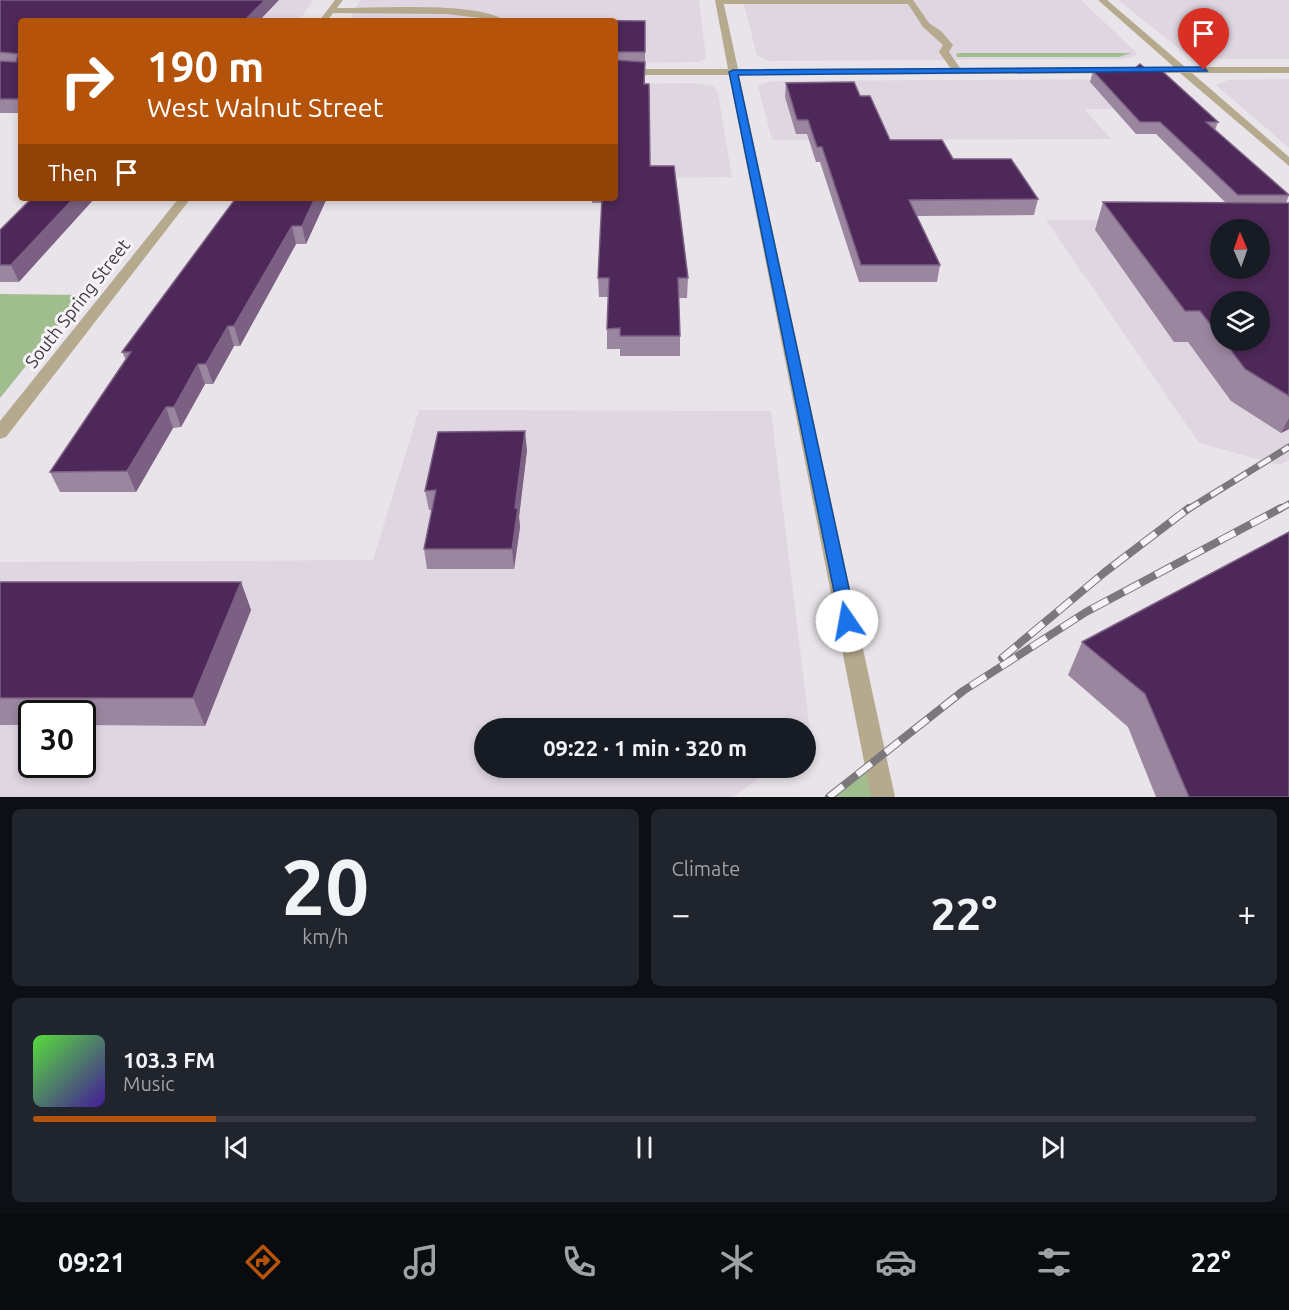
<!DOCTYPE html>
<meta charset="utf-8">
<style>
:root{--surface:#171b24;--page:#20242c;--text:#f1f3f6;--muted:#9ea1a6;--line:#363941;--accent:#b45309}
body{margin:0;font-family:Ubuntu,sans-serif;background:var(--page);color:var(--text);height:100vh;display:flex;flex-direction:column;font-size:22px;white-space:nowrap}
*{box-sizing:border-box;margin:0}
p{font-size:20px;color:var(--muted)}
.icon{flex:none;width:33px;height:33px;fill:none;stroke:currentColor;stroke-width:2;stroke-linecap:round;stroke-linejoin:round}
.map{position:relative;height:797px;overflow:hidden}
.panel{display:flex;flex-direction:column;gap:12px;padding:12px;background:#0d0f14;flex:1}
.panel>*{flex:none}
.hud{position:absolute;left:18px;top:18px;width:600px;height:183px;border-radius:6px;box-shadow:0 3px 9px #0003;background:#b45309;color:#fff;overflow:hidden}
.needle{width:39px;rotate:358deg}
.tools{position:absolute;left:1210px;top:219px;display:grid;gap:12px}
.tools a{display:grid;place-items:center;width:60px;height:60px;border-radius:50%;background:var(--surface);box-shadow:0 3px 9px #0003;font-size:30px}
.speed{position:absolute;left:18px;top:700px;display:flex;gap:12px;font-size:30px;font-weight:700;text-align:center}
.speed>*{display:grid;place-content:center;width:78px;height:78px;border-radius:50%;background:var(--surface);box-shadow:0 3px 9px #0003;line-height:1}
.speed .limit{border:3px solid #111;border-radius:9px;background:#fff;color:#111}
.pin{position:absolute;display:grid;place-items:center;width:51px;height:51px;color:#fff;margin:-62px -26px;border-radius:50% 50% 50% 0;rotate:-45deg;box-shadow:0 0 6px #0007}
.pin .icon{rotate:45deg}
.me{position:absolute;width:66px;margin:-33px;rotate:348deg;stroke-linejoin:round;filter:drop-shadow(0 0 4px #0008)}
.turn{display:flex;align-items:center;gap:21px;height:126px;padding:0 30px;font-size:27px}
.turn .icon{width:78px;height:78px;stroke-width:2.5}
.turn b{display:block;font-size:42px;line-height:51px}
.then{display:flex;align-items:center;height:57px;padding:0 30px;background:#0003;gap:12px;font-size:22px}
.big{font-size:45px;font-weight:700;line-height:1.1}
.panel .tile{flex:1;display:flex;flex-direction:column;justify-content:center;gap:9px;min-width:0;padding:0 21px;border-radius:9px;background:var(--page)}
.panel .dial{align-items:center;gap:0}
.dial b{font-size:78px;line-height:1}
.song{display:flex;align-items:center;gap:18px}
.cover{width:72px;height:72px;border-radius:9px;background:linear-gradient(135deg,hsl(110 70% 55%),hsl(260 70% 35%))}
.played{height:6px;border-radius:3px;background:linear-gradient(90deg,var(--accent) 15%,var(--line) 15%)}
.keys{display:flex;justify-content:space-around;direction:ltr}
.heat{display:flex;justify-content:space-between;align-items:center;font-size:33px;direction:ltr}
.panel .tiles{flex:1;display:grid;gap:12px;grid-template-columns:1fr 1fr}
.tile:last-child{grid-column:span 2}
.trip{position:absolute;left:474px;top:718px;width:342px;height:60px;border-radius:30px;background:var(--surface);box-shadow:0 3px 9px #0003;font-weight:700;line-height:60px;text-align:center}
.menu{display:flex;height:96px;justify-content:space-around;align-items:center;background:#090b0e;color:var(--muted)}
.menu .icon{width:42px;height:42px}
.menu .selected{color:var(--accent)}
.menu b{font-size:27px;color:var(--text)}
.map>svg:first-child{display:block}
</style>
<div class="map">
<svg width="1289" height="797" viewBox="0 0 1289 797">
<rect width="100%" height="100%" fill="#e8e4e9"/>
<g fill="#dfd6e1" fill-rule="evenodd">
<polygon points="150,0 313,0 299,21 125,21"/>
<polygon points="360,0 699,0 706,58 698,62 615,63 615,21 353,21 352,15"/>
<polygon points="743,0 1081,0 1137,53 1134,57 1119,59 769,61 757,56"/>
<polygon points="1118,0 1289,0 1289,59 1216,59 1186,54"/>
<polygon points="1148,79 1196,109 1084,109 1111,139 772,140 758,86 767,82 784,81"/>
<polygon points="1289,79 1289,148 1216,85 1228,80"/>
<polygon points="694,83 713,86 718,93 732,177 615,178 615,84"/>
<path d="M1046 220H1289V460L1279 465 1199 443ZM1221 230H1260V268H1221ZM1221 302H1260V340H1221Z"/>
<path d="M419 410 771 411 811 740 806 744V729H484V768H773L733 797H0V562L373 560ZM32 714H82V765H32Z"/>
</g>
<g fill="#a0bd8e">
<polygon points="960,53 1131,53 1119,57 957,57 956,54"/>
<polygon points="0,294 83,295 0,398"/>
<polygon points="876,761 883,797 829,797"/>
</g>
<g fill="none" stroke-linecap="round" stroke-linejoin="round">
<g fill="#b6aa8e" fill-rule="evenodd">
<polygon points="718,0 913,0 929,23 941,31 953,45 949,52 962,71 954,73 939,52 943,45 923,27 908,4 720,4 716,2"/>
<path d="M330 8C369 9 477 0 506 21L446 14 327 13Z"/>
</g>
<g fill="#b6aa8e" fill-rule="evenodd">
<polygon points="335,0 343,0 327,21 319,21"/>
<polygon points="715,0 723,0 738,69 1174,67 1098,0 1107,0 1185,67 1289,67 1289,73 1192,73 1289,157 1289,166 1180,73 739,75 895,797 871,797 729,75 615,75 615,69 728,69"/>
<polygon points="179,198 191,198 6,437 0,439 0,421"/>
</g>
<g stroke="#7b787b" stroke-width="7">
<g id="rail-far1">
<polyline points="1187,510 1289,447"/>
<polyline points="1278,510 1289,504"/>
</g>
</g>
<g stroke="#7b787b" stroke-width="8">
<g id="rail">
<polyline points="1002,658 1105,572 1189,508"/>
<polyline points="829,797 963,691 1086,612 1281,508"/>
</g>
</g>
<use href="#rail-far1" stroke="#f6f2f7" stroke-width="4.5" stroke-dasharray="14" stroke-linecap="butt"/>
<use href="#rail" stroke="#f6f2f7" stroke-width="6" stroke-dasharray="18" stroke-linecap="butt"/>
</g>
<g fill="#9b86a0" fill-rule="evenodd">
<polygon points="0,0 21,21 21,113 0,113"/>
<polygon points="615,21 645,21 645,84 650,166 688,278 687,298 679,298 680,336 680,356 620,356 620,349 607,349 607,329 608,297 599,297 598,278 602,203 592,203 592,198 615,198"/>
<path d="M1093 71H1148L1218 122 1215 130 1289 195 1286 203H1289V429L1281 433 1231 401 1188 342H1174L1095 230 1103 202 1226 203 1156 134H1136L1090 82ZM1221 302 1260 340H1221Z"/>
<polygon points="786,83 860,96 890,140 953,159 1038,199 1034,215 917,216 940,265 937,282 859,282 820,162 816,162 807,134 796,134 785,97"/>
<polygon points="236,198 327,198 306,244 296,244 240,346 234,346 213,384 205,384 181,427 173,428 136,492 60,492 50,472 126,360 122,352"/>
<polygon points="0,230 19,282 0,282"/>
<polygon points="527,450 519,517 520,527 514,569 427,569 424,549 432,510 429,510 425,491"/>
<polygon points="0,582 241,582 251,610 205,726 82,725 82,714 32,714 32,725 0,725"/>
<polygon points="1082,642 1289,797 1156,797 1128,727 1068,675"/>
</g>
<g fill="#7c6084">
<polygon points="265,0 279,0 259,21 244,21"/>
<polygon points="74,198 95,198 19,282 11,265"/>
<polygon points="315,198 327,198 306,244 302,226"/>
<polygon points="292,226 296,244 240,346 234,326"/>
<polygon points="228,326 234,346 213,384 206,364"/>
<polygon points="198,364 205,384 181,427 174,407"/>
<polygon points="166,407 173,428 136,492 127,471"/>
<polygon points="1289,418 1289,429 1281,433"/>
<polygon points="525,431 527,450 519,517 520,527 514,569 512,549 515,508"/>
<polygon points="241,582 251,610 205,726 193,698"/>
</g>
<g fill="#4e2858" stroke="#7c6084" stroke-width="1.5" fill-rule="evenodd">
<polygon points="0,0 265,0 244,21 21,21 21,99 0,99 0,61 16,62 18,54 0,52"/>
<polygon points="554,20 645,21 645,52 615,52 615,21"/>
<polygon points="615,60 645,62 644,84 649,84 650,166 674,166 688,278 678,278 680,336 620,336 620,328 607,329 609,278 598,278 602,198 615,198"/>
<polygon points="1140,64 1148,71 1162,71 1218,122 1206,122 1289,195 1238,195 1160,122 1140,122 1093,71 1132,71"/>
<polygon points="854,82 860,96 870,96 890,140 942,140 953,159 1011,159 1038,199 909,200 940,265 861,265 822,147 817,147 808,120 797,120 786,83"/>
<polygon points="32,198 74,198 11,265 0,265 0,230"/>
<polygon points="236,198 315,198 302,226 292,226 234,326 228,326 206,364 198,364 174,407 166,407 127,471 50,472 131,352 122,352"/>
<path d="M1103 202 1289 203V396L1245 369 1223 340H1260V302H1221V338L1200 311H1185ZM1221 230H1260V268H1221Z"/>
<polygon points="525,431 515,508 518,508 512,549 424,549 436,490 425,491 438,432"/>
<polygon points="1289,532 1289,797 1189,797 1145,694 1082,642"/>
<polygon points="0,582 241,582 193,698 0,698"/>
</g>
<polygon fill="#1a73e8" stroke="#114b97" stroke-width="1.5" points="1204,67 1207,71 738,75 856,621 853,626 841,626 729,72 733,70"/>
<g text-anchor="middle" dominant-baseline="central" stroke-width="6" stroke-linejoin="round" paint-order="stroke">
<g font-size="18" fill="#3c3a3c" stroke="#f6f2f7">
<text transform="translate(77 303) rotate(-52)">South Spring Street</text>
</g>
</g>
</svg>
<div class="tools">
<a><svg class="needle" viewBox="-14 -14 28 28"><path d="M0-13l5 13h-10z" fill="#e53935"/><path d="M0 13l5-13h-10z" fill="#9ea1a6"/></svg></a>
<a><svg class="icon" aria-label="layers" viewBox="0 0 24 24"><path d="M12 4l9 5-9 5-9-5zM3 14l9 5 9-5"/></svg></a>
</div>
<div class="speed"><div class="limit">30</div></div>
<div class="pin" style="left:1204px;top:70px;background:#d93025"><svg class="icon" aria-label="arrive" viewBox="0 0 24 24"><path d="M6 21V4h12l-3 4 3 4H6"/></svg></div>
<svg class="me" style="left:847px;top:621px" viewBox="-20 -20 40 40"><circle r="19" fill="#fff"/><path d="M0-13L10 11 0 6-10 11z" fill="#1a73e8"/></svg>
<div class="trip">09:22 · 1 min · 320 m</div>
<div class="hud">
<div class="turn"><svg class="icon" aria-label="right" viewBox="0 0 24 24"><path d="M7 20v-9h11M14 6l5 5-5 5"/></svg><div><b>190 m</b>West Walnut Street</div></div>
<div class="then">Then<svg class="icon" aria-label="arrive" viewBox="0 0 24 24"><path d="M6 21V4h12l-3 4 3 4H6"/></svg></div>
</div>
</div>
<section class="panel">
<div class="tiles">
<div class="tile dial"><b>20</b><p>km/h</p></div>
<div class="tile"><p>Climate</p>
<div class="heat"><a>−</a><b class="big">22°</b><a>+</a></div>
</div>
<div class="tile">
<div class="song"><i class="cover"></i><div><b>103.3 FM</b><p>Music</p></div></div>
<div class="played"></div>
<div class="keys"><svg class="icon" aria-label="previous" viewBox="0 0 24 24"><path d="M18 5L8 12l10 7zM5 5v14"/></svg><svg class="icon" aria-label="pause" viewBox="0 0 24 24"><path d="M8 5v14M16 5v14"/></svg><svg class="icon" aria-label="next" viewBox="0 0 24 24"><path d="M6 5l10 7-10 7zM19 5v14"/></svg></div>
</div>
</div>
</section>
<nav class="menu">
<b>09:21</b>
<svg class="icon selected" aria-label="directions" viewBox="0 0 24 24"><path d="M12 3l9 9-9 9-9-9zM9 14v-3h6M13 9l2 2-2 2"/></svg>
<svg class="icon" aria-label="music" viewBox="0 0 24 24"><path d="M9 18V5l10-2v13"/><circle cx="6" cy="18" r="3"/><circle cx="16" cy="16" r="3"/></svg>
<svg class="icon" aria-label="phone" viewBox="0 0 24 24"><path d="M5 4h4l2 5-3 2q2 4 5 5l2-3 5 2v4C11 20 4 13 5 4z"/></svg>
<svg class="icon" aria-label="climate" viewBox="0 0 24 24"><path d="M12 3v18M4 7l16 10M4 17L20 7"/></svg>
<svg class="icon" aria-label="car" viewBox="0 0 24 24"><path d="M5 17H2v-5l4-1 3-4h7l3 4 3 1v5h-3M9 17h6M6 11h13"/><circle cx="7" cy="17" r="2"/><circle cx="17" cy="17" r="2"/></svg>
<svg class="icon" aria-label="filters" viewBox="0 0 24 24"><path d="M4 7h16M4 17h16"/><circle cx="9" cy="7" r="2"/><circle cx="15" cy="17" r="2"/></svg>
<b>22°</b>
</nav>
